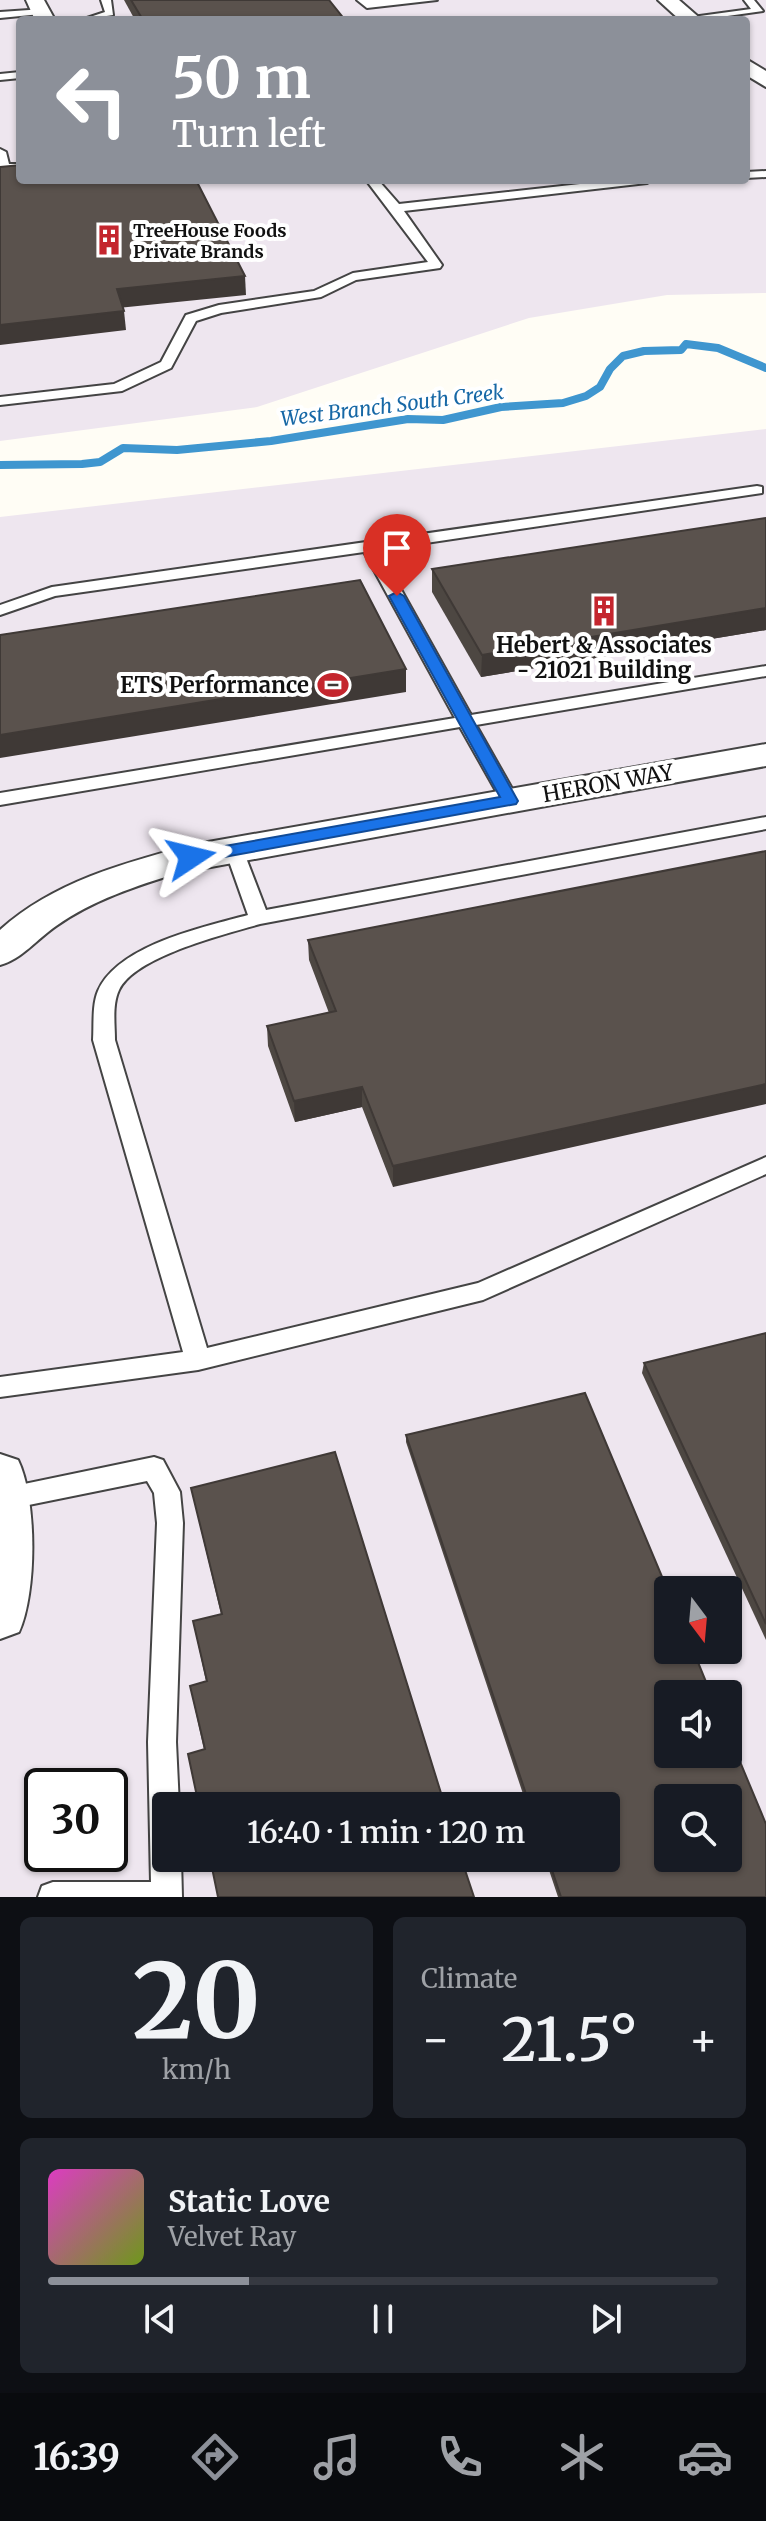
<!DOCTYPE html>
<meta charset="utf-8">
<style>
:root{--surface:#171b24;--page:#20242c;--text:#f1f3f6;--muted:#9ea1a6;--line:#363941;--accent:#8c9099}
body{margin:0;font-family:Merriweather,serif;background:var(--page);color:var(--text);height:100vh;display:flex;flex-direction:column;font-size:30px;white-space:nowrap}
*{box-sizing:border-box;margin:0}
p{font-size:26px;color:var(--muted)}
.icon{flex:none;width:44px;height:44px;fill:none;stroke:currentColor;stroke-width:2;stroke-linecap:round;stroke-linejoin:round}
.map{position:relative;height:1897px;overflow:hidden}
.sheet{display:flex;flex-direction:column;gap:20px;padding:20px;background:#0d0f14;flex:1}
.sheet>*{flex:none}
.top-card{position:absolute;left:16px;top:16px;width:734px;height:168px;border-radius:8px;box-shadow:0 2px 6px #0004;background:#8c9099;color:#fff;overflow:hidden}
.needle{width:52px;rotate:164deg}
.controls{position:absolute;left:654px;top:1576px;display:grid;gap:16px}
.controls a{display:grid;place-items:center;width:88px;height:88px;border-radius:8px;background:var(--surface);box-shadow:0 2px 6px #0004;font-size:40px}
.speed{position:absolute;left:24px;top:1768px;display:flex;gap:16px;font-size:40px;font-weight:700;text-align:center}
.speed>*{display:grid;place-content:center;width:104px;height:104px;border-radius:50%;background:var(--surface);box-shadow:0 2px 6px #0004;line-height:1}
.speed .limit{border:4px solid #111;border-radius:12px;background:#fff;color:#111}
.pin{position:absolute;display:grid;place-items:center;width:68px;height:68px;color:#fff;margin:-82px -34px;border-radius:50% 50% 50% 0;rotate:-45deg;box-shadow:0 0 8px #0007}
.pin .icon{rotate:45deg}
.me{position:absolute;width:88px;margin:-44px;rotate:80deg;stroke-linejoin:round;filter:drop-shadow(0 0 6px #0008)}
.turn{display:flex;align-items:center;gap:28px;height:168px;padding:0 24px;font-size:36px}
.turn .icon{width:104px;height:104px;stroke-width:2.5}
.turn b{display:block;font-size:56px;line-height:68px}
.big{font-size:60px;font-weight:600;line-height:1.1}
.sheet .widget{flex:1;display:flex;flex-direction:column;justify-content:center;gap:12px;min-width:0;padding:0 28px;border-radius:12px;background:var(--page)}
.sheet .dial{align-items:center;gap:0}
.dial b{font-size:104px;line-height:1}
.song{display:flex;align-items:center;gap:24px}
.cover{width:96px;height:96px;border-radius:12px;background:linear-gradient(135deg,hsl(310 70% 55%),hsl(80 70% 35%))}
.played{height:8px;border-radius:4px;background:linear-gradient(90deg,var(--accent) 30%,var(--line) 30%)}
.keys{display:flex;justify-content:space-around;direction:ltr}
.heat{display:flex;justify-content:space-between;align-items:center;font-size:44px;direction:ltr}
.sheet .tiles{flex:1;display:grid;gap:20px;grid-template-columns:1fr 1fr}
.widget:last-child{grid-column:span 2}
.trip{position:absolute;left:152px;top:1792px;width:468px;height:80px;border-radius:8px;background:var(--surface);box-shadow:0 2px 6px #0004;font-weight:600;line-height:80px;text-align:center}
.menu{display:flex;height:128px;justify-content:space-around;align-items:center;background:#090b0e;color:var(--muted)}
.menu .icon{width:56px;height:56px}
.menu .current{color:var(--accent)}
.menu b{font-size:36px;color:var(--text)}
.map>svg:first-child{display:block}
</style>
<div class="map">
<svg width="766" height="1897" viewBox="0 0 766 1897">
<rect width="100%" height="100%" fill="#fffdf5"/>
<g fill="#eee6ef" fill-rule="evenodd">
<path d="M0 0H766V293L667 295 529 318 257 407 0 441ZM20 20H746V180H20Z"/>
<path d="M766 429V1897H0V517ZM668 1590H728V1650H668ZM668 1694H728V1754H668ZM42 1786H110V1854H42ZM668 1798H728V1858H668ZM166 1806H606V1858H166Z"/>
</g>
<g fill="none" stroke-linecap="round" stroke-linejoin="round">
<polyline stroke="#3f96cf" stroke-width="8" points="0,465 82,464 100,462 123,448 177,450 271,441 408,419 443,420 501,407 563,403 586,396 600,387 610,369 623,356 644,351 681,350 686,344 718,348 766,368"/>
<g stroke="#444" stroke-width="4">
<g id="service">
<polygon points="101,0 111,0 113,15 81,20 105,12"/>
<polygon points="357,0 437,0 367,8"/>
<polygon points="744,0 754,0 763,11 699,20 685,18 751,9"/>
<polygon points="44,9 41,14 0,18 0,12"/>
<polygon points="20,72 20,78 0,80 0,74"/>
<polygon points="0,149 6,152 9,164 20,164 20,170 0,170"/>
<polygon points="766,171 766,177 746,178 746,172"/>
<polygon points="366,180 378,180 399,204 616,180 653,180 647,183 404,211 442,265 440,268 356,280 321,297 221,313 196,321 171,368 122,391 0,405 0,397 114,384 161,362 186,315 219,305 314,291 353,273 428,262"/>
<polygon points="757,486 762,487 762,493 379,550 471,715 766,666 766,676 476,725 519,801 516,805 504,805 460,727 0,805 0,793 455,718 364,552 55,596 0,615 0,605 52,587"/>
<path d="M766 817V829L260 924C226 934 135 956 119 990 112 1005 115 1024 115 1040L207 1348 478 1283 766 1157V1174L483 1300 198 1370 0 1397V1377L183 1352 93 1040C94 1025 92 1005 98 991 118 945 204 927 248 915L225 850 227 846 234 844 243 850 266 910Z"/>
<polygon points="154,1457 163,1460 180,1492 183,1523 176,1742 179,1806 166,1806 166,1858 181,1858 182,1897 38,1897 42,1886 53,1882 151,1882 148,1742 157,1523 154,1493 147,1481 4,1510 0,1509 0,1489"/>
</g>
</g>
<g stroke="#444" stroke-width="4">
<g id="minor">
<polygon points="26,0 44,0 55,20 35,20"/>
<polygon points="658,0 679,0 702,20 680,20"/>
<polygon points="746,59 766,71 766,87 746,75"/>
<path d="M766 744V766L178 873C136 886 93 900 56 926 37 939 22 959 0 965V930C53 882 124 863 191 845Z"/>
<path d="M0 1454 18 1460C37 1499 37 1592 19 1632L0 1639Z"/>
</g>
</g>
<use href="#service" fill="#fff" fill-rule="evenodd"/>
<use href="#minor" fill="#fff" fill-rule="evenodd"/>
</g>
<g fill="#4d4742">
<polygon points="124,0 329,0 345,20 135,20"/>
<polygon points="766,518 766,630 481,677 432,592 432,569"/>
<polygon points="766,851 393,1187 362,1107 295,1122 268,1046 267,1026 329,1013 309,960 308,940"/>
<polygon points="766,1333 766,1640 642,1373 644,1363"/>
<polygon points="406,1435 766,1897 558,1897 545,1858 606,1858 606,1806 527,1806 406,1442"/>
<polygon points="335,1452 204,1750 190,1686 206,1681 193,1621 221,1614 191,1488"/>
</g>
<g fill="#3f3936">
<polygon points="245,276 246,295 118,308 117,289"/>
<polygon points="124,311 126,330 0,345 0,325"/>
<polygon points="766,608 766,630 481,677 482,655"/>
<polygon points="406,669 406,692 0,758 0,735"/>
<polygon points="766,1084 766,1104 393,1187 393,1166"/>
<polygon points="362,1087 362,1107 295,1122 294,1101"/>
</g>
<g fill="#5a524d" stroke="#3f3936" stroke-width="2" fill-rule="evenodd">
<polygon points="131,0 329,0 345,20 143,20"/>
<polygon points="20,165 20,180 196,180 245,276 117,289 124,311 0,325 0,167"/>
<polygon points="766,518 766,608 482,655 432,569"/>
<polygon points="360,580 406,669 0,735 0,635"/>
<polygon points="766,851 766,1084 393,1166 362,1087 294,1101 267,1026 336,1011 308,940"/>
<polygon points="766,1333 766,1624 644,1363"/>
<path d="M585 1393 668 1591V1650H693L711 1694H668V1754H728V1733L766 1824V1897H561L548 1858H606V1806H530L406 1435ZM668 1798H728V1858H668Z"/>
<polygon points="335,1452 445,1806 199,1806 188,1754 205,1749 190,1686 207,1681 193,1621 222,1614 191,1488"/>
<polygon points="210,1858 461,1858 474,1897 218,1897"/>
</g>
<polygon fill="#1a73e8" stroke="#114b97" stroke-width="2" points="397,592 404,596 518,801 516,804 191,863 185,861 182,857 191,852 500,797 389,596"/>
<defs>
<g id="building-bare" transform="scale(2.4)"><path d="M-4-6H4V6H1V3H-1V6H-4ZM-2.5-4.3h1.7v1.8h-1.7ZM.8-4.3h1.7v1.8H.8ZM-2.5-1h1.7V.8h-1.7ZM.8-1h1.7V.8H.8Z" fill="#c4262e" stroke="#fff" stroke-width="2.5" paint-order="stroke"/></g>
<g id="stadium-bare" transform="scale(2.4)"><path d="M0-5a6.5 5 0 1 0 0 10a6.5 5 0 1 0 0-10ZM-3.5-1.8h7v3.6h-7Z" fill="#c4262e" stroke="#fff" stroke-width="2.5" paint-order="stroke"/></g>
</defs>
<g fill-rule="evenodd">
<use href="#building-bare" x="109" y="240"/>
<use href="#building-bare" x="604" y="611"/>
<use href="#stadium-bare" x="333" y="685"/>
</g>
<g text-anchor="middle" dominant-baseline="central" stroke-width="8" stroke-linejoin="round" paint-order="stroke">
<g font-size="18" font-weight="bold" fill="#111" stroke="#fff" text-anchor="start">
<text x="133" y="230">TreeHouse Foods<tspan x="133" dy="21">Private Brands</tspan></text>
</g>
<g font-size="20" font-style="italic" fill="#1768a6" stroke="#fff">
<text transform="translate(392 405) rotate(-7)">West Branch South Creek</text>
</g>
<g font-size="22" font-weight="bold" fill="#111" stroke="#fff">
<text x="604" y="645">Hebert &amp; Associates<tspan x="604" dy="25">- 21021 Building</tspan></text>
<text x="309" y="685" text-anchor="end">ETS Performance</text>
</g>
<g font-size="22" fill="#111" stroke="#fff">
<text transform="translate(608 783) rotate(-10)">HERON WAY</text>
</g>
</g>
</svg>
<div class="controls">
<a><svg class="needle" viewBox="-14 -14 28 28"><path d="M0-13l5 13h-10z" fill="#e53935"/><path d="M0 13l5-13h-10z" fill="#9ea1a6"/></svg></a>
<a><svg class="icon" aria-label="sound" viewBox="0 0 24 24"><path d="M4 9h4l5-4v14l-5-4H4zM17 9q2 3 0 6"/></svg></a>
<a><svg class="icon" aria-label="search" viewBox="0 0 24 24"><circle cx="10" cy="10" r="6"/><path d="M15 15l6 6"/></svg></a>
</div>
<div class="speed"><div class="limit">30</div></div>
<div class="pin" style="left:397px;top:596px;background:#d93025"><svg class="icon" aria-label="arrive" viewBox="0 0 24 24"><path d="M6 21V4h12l-3 4 3 4H6"/></svg></div>
<svg class="me" style="left:191px;top:857px" viewBox="-20 -20 40 40"><path d="M0-17L14 15 0 8-14 15z" fill="#1a73e8" stroke="#fff" stroke-width="4"/></svg>
<div class="trip">16:40 · 1 min · 120 m</div>
<div class="top-card">
<div class="turn"><svg class="icon" aria-label="left" viewBox="0 0 24 24"><path d="M17 20v-9H6M10 6l-5 5 5 5"/></svg><div><b>50 m</b>Turn left</div></div>
</div>
</div>
<section class="sheet">
<div class="tiles">
<div class="widget dial"><b>20</b><p>km/h</p></div>
<div class="widget"><p>Climate</p>
<div class="heat"><a>−</a><b class="big">21.5°</b><a>+</a></div>
</div>
<div class="widget">
<div class="song"><i class="cover"></i><div><b>Static Love</b><p>Velvet Ray</p></div></div>
<div class="played"></div>
<div class="keys"><svg class="icon" aria-label="previous" viewBox="0 0 24 24"><path d="M18 5L8 12l10 7zM5 5v14"/></svg><svg class="icon" aria-label="pause" viewBox="0 0 24 24"><path d="M8 5v14M16 5v14"/></svg><svg class="icon" aria-label="next" viewBox="0 0 24 24"><path d="M6 5l10 7-10 7zM19 5v14"/></svg></div>
</div>
</div>
</section>
<nav class="menu">
<b>16:39</b>
<svg class="icon current" aria-label="directions" viewBox="0 0 24 24"><path d="M12 3l9 9-9 9-9-9zM9 14v-3h6M13 9l2 2-2 2"/></svg>
<svg class="icon" aria-label="music" viewBox="0 0 24 24"><path d="M9 18V5l10-2v13"/><circle cx="6" cy="18" r="3"/><circle cx="16" cy="16" r="3"/></svg>
<svg class="icon" aria-label="phone" viewBox="0 0 24 24"><path d="M5 4h4l2 5-3 2q2 4 5 5l2-3 5 2v4C11 20 4 13 5 4z"/></svg>
<svg class="icon" aria-label="climate" viewBox="0 0 24 24"><path d="M12 3v18M4 7l16 10M4 17L20 7"/></svg>
<svg class="icon" aria-label="car" viewBox="0 0 24 24"><path d="M5 17H2v-5l4-1 3-4h7l3 4 3 1v5h-3M9 17h6M6 11h13"/><circle cx="7" cy="17" r="2"/><circle cx="17" cy="17" r="2"/></svg>
</nav>
